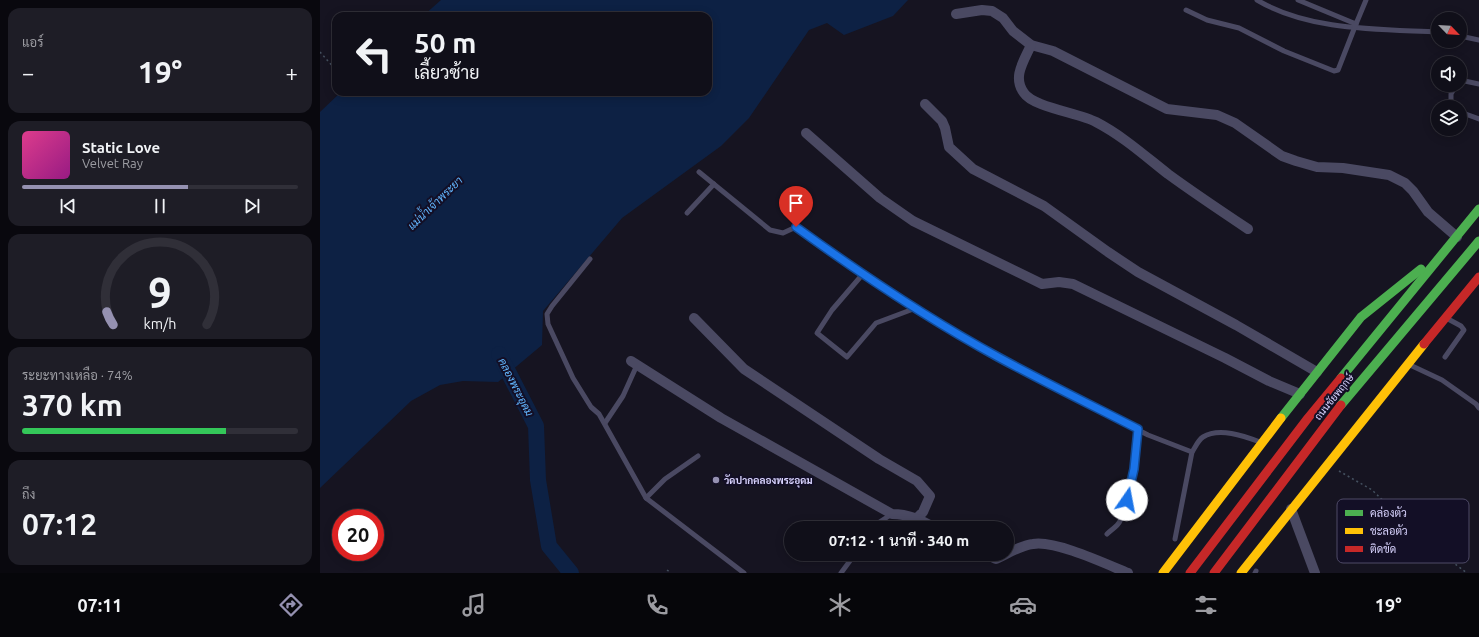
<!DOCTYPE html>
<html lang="th">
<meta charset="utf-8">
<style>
:root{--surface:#100f19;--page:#1e1d26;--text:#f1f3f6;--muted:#9c9ca2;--line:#302f38;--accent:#9591b1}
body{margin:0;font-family:Ubuntu,Sarabun,sans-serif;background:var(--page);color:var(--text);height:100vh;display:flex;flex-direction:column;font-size:15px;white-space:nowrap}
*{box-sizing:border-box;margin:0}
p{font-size:13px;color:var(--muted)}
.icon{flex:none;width:22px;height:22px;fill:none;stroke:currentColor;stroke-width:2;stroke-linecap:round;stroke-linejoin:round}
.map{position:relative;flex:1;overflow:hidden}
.panel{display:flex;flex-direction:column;gap:8px;padding:8px;background:#09080e;width:320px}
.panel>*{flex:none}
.banner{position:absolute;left:12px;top:12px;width:380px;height:84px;border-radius:12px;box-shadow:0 2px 10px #0003,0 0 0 1px var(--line);background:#100f19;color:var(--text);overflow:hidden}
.needle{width:26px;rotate:115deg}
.fabs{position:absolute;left:1111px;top:12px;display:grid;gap:8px}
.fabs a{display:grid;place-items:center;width:36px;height:36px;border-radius:50%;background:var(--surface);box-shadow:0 2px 10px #0003,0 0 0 1px var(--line);font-size:20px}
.speed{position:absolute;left:12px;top:509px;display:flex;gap:8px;font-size:20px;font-weight:700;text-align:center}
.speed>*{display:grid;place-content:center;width:52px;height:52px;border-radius:50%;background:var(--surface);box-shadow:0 2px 10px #0003,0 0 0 1px var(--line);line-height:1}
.speed .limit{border:6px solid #d22;background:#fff;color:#111}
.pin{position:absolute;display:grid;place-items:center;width:34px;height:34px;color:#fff;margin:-41px -17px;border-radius:50% 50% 50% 0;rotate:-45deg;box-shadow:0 0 4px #0007}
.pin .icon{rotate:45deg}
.me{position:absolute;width:44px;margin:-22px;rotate:12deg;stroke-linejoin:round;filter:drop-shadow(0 0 3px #0008)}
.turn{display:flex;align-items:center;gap:14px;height:84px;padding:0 16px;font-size:18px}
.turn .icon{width:52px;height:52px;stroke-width:2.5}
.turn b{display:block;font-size:28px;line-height:34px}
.big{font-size:30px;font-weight:600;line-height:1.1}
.panel .card{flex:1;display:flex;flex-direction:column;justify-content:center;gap:6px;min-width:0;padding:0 14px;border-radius:12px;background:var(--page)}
.panel .dial{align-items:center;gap:0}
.dial svg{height:104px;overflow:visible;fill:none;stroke:var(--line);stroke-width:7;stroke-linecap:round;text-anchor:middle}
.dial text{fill:var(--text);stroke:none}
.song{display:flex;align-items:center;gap:12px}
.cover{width:48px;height:48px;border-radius:6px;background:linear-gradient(135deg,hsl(330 70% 55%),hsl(310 70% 35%))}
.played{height:4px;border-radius:2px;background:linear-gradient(90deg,var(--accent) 60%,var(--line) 60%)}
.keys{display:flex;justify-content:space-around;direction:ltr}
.heat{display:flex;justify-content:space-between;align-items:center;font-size:22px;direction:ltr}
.charge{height:6px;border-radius:3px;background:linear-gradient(90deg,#34c759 74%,var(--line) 0)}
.trip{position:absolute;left:464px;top:521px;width:230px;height:40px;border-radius:20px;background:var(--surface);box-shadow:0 2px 10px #0003,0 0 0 1px var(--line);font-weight:600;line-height:40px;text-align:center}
.tab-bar{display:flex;height:64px;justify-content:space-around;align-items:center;background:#06060a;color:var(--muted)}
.tab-bar .icon{width:28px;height:28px}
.tab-bar .on{color:var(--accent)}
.tab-bar b{font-size:18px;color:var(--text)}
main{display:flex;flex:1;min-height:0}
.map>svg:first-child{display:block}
</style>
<main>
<section class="panel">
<div class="card"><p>แอร์</p>
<div class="heat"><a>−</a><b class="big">19°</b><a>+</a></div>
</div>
<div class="card">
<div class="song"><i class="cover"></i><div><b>Static Love</b><p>Velvet Ray</p></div></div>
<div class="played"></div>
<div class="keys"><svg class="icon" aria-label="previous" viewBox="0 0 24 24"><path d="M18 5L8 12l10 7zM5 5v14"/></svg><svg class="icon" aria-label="pause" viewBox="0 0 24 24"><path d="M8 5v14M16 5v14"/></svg><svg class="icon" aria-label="next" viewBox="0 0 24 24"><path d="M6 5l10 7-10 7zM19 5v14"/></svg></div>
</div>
<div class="card dial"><svg viewBox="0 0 100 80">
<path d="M14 69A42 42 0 1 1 86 69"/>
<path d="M14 69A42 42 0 0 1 9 59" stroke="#9591b1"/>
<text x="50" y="56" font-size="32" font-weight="700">9</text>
<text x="50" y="72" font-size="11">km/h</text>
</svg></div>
<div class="card"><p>ระยะทางเหลือ · 74%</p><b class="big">370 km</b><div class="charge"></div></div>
<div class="card"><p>ถึง</p><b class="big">07:12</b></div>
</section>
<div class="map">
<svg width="1159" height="573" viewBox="0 0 1159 573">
<rect width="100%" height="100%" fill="#161421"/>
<polygon fill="#0d2144" points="121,0 588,0 573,16 524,35 507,23 489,30 429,118 401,146 302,218 223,311 222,345 178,382 143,381 120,385 91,401 0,488 0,112 21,92 388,92 388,16 103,16"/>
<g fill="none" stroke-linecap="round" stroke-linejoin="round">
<polyline stroke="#0d2144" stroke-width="16" points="179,354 216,426 218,480 229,546 251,573"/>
<g stroke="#44505f" stroke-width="1.5" stroke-dasharray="2 3" stroke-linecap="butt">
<polyline points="0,52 16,70"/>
<polyline points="1019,471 1052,490 1110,545 1147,573"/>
<polyline points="347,570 351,573"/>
</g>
<g stroke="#4a4962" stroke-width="5">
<path d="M937 0C989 31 1059 29 1118 32"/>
<polyline points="978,0 1036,24 1046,0"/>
<polyline points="866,10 887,20 919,28 964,51 1014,71 1018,70 1036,24"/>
<polyline points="1140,36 1159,40"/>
<polyline points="1140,80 1159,84"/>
<polyline points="1131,107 1131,94 1136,85"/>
<polyline points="1140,112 1159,119"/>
<path d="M379 172 450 230 463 233 476 227 542 275 677 357 828 435 872 452C875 448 878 440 883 437 899 427 924 436 940 442"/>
<polyline points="367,213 394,184"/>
<polyline points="270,259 232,306 227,314 228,324 253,378 271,407 279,414 326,498 424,573"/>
<polyline points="542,275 512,310 497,333 527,357 556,323 596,308"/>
<polyline points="1125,357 1144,330 1141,326 1128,319"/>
<polyline points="1090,365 1122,380 1156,404 1159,408"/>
<polyline points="285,423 303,396 317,365"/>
<polyline points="326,498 345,479 378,456"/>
<polyline points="554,528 558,523 572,514"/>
<path d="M787 534C791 530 798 526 800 521 814 493 815 459 818 429"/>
<polyline points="855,539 872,452"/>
<polyline points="521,573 535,554"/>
<polyline points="935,573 936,571"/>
</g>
<g stroke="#4a4962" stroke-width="10">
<polyline points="636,14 662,10 672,11 683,18 693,31 711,45 733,51 847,109 897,115 915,123 962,156 976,161 997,167 1023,168 1069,175 1085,183 1093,191 1108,212 1137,237"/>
<path d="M711 45C704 61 692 77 704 93 713 107 759 113 776 122 803 136 825 156 848 174 874 193 901 211 928 229"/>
<polyline points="605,104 622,121 625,128 629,147 653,169 724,206 788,252 818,272 916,325 997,372"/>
<polyline points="486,133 560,198 593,221 722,284 739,282 753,284 905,358 949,381 980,394"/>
<polyline points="374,318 424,369 559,459 597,481 610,496 603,512 597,518"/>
<path d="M311 361 401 418 572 514C589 514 601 520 615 528"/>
<polyline points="971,509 995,573"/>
<path d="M665 554 676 559C687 554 701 545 713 544 735 540 786 564 808 573"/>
</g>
<g stroke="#4caf50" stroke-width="9">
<polyline points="1021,378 1159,209"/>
<polyline points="1021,405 1159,241"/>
<polyline points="961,418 1041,317 1101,269"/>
</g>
<g stroke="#ffc107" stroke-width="9">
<polyline points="843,573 961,418"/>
<polyline points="921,573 1104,344"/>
</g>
<g stroke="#c62828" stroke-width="9">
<polyline points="1104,344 1159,277"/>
<polyline points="870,573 988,418 1021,378"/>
<polyline points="894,573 1021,405"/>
</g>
</g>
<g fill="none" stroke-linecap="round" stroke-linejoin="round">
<g stroke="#114b97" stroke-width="10">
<path id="route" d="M476 227C541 274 608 319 678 357 724 382 771 405 818 429L814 469 807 500"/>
</g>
<use href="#route" stroke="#1a73e8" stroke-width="7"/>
</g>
<circle fill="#9591b1" stroke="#130f26" stroke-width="1.5" cx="396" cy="480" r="4"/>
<g text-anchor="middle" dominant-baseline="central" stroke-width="4" stroke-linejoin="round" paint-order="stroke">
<g font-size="10" fill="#d9d4ff" stroke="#130f26">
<text transform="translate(1014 397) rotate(-51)">ถนนชัยพฤกษ์</text>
</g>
<g font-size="10" font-weight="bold" fill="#d9d4ff" stroke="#130f26" text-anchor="start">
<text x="404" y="480">วัดปากคลองพระอุดม</text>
</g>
<g font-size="11" font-style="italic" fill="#62b6ff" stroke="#130f26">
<text transform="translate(115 203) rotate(-44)">แม่น้ำเจ้าพระยา</text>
<text transform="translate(196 387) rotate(63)">คลองพระอุดม</text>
</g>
</g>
<rect x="1017" y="499" width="132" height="64" rx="6" fill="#130f26" stroke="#4e4a67" stroke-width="1"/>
<rect x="1025" y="510" width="18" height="6" fill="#4caf50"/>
<rect x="1025" y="528" width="18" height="6" fill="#ffc107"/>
<rect x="1025" y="546" width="18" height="6" fill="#c62828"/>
<g font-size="11" fill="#d9d4ff">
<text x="1050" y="517">คล่องตัว</text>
<text x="1050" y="535">ชะลอตัว</text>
<text x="1050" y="553">ติดขัด</text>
</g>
</svg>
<div class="fabs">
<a><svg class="needle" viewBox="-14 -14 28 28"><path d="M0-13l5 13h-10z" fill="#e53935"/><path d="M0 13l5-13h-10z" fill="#9c9ca2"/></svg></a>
<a><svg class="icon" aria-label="sound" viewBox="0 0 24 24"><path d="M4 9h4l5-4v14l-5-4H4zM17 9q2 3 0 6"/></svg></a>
<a><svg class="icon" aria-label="layers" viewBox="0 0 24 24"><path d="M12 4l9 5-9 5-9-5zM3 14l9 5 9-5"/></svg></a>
</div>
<div class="speed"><div class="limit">20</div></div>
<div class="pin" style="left:476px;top:227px;background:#d93025"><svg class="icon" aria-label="arrive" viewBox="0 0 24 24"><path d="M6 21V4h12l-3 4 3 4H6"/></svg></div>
<svg class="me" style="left:807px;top:500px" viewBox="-20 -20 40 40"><circle r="19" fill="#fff"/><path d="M0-13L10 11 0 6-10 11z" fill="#1a73e8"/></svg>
<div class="trip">07:12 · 1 นาที · 340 m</div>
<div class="banner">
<div class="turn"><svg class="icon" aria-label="left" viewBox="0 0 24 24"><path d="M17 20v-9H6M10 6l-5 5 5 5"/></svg><div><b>50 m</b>เลี้ยวซ้าย</div></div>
</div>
</div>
</main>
<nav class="tab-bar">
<b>07:11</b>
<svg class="icon on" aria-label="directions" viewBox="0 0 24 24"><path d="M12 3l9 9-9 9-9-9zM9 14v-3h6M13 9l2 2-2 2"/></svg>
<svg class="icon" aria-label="music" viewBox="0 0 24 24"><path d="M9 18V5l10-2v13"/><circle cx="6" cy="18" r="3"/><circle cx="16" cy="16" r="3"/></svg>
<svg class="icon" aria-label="phone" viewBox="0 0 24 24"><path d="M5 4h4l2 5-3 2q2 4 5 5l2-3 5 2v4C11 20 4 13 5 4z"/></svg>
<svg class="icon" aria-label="climate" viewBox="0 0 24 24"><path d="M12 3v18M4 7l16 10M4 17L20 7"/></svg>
<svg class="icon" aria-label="car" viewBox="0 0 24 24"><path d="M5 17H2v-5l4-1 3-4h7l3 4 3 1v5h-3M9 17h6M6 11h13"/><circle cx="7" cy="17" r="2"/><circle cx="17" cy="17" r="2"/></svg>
<svg class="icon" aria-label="filters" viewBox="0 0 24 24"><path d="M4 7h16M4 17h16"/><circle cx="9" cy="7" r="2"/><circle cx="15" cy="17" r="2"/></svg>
<b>19°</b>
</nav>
